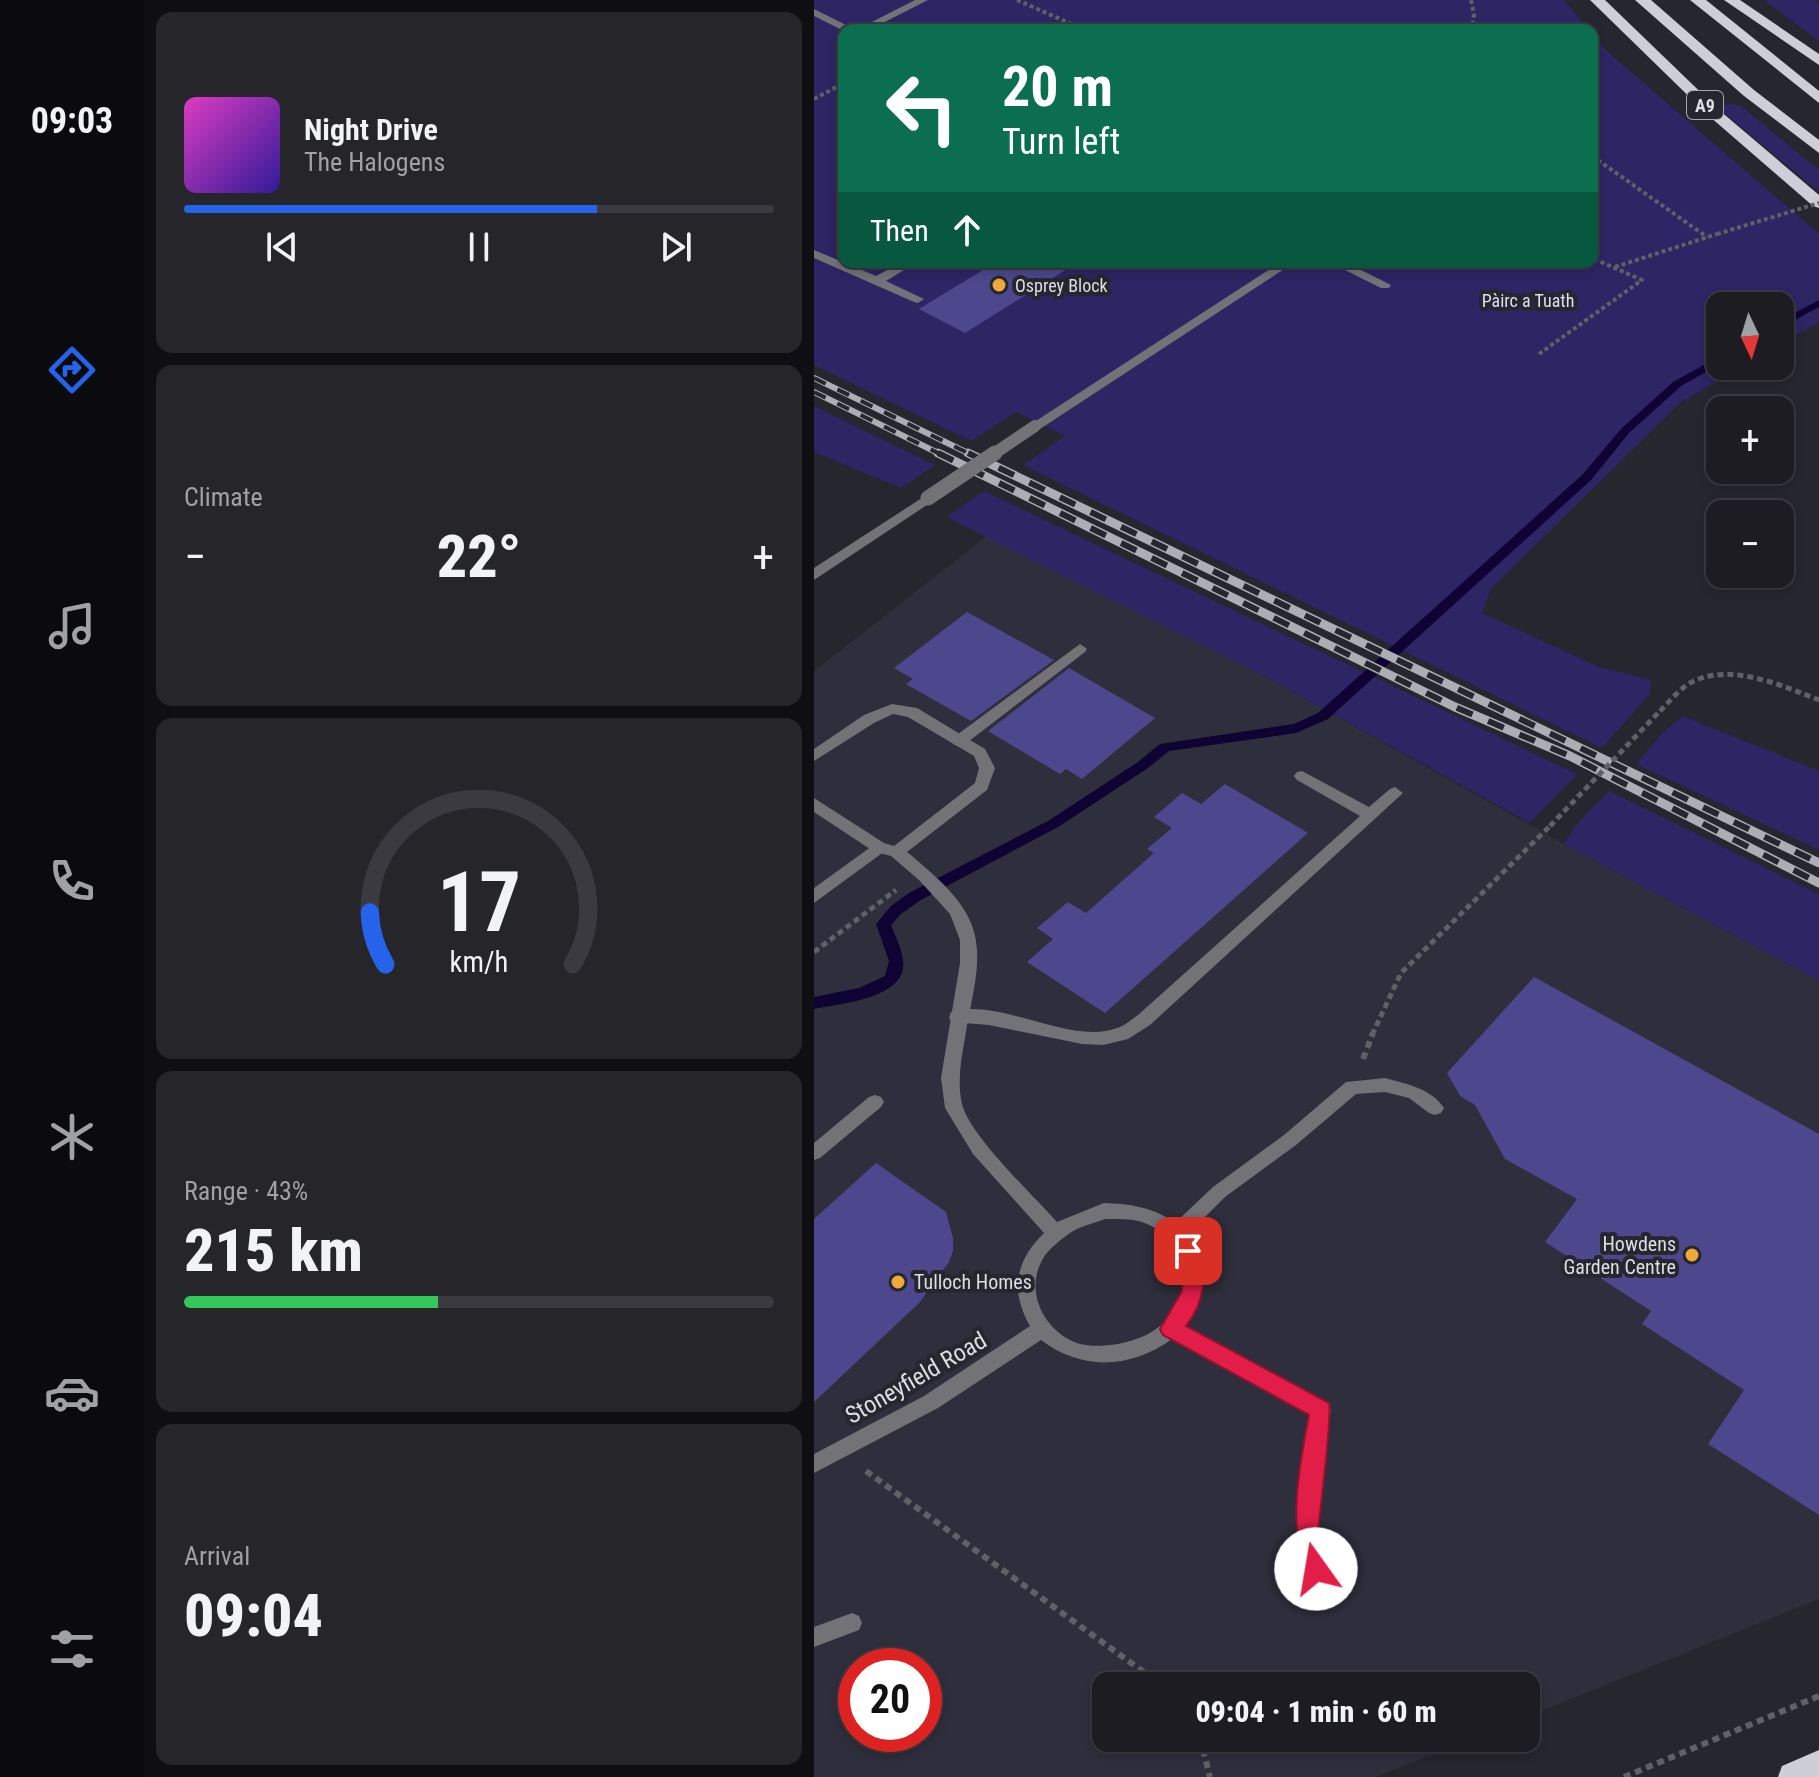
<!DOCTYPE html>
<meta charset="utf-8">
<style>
:root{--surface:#1c1c22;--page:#25252a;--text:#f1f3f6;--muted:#a0a1a5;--line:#3a3a40;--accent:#2563eb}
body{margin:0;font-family:"Roboto Condensed",sans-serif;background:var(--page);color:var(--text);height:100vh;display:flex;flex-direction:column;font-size:30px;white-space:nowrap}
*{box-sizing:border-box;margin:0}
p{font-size:26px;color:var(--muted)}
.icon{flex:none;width:44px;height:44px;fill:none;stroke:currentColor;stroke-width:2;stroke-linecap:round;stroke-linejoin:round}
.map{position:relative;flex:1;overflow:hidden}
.details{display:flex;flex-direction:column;gap:12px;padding:12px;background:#0f0f13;width:670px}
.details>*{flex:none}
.banner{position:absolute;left:24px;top:24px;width:760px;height:244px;border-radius:16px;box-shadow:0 4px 12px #0003,0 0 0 2px var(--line);background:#0b6e4f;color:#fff;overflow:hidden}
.needle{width:52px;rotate:176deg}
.controls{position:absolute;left:892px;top:292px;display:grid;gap:16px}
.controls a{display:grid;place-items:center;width:88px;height:88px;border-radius:16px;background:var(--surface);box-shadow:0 4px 12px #0003,0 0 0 2px var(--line);font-size:40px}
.speed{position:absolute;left:24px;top:1648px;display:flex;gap:16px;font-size:40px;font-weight:700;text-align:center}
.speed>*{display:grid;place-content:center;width:104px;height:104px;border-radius:50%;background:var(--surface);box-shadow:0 4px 12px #0003,0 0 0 2px var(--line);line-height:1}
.speed .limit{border:12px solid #d22;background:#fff;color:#111}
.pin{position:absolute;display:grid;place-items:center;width:68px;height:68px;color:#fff;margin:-34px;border-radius:16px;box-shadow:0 4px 12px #0006}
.me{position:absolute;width:88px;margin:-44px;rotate:347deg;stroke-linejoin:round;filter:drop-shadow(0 0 6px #0008)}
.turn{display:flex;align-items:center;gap:28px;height:168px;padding:0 32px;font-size:36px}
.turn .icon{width:104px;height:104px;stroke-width:2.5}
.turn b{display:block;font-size:56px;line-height:68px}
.then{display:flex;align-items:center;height:76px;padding:0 32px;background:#0003;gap:16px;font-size:30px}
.big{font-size:60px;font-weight:800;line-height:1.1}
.details .card{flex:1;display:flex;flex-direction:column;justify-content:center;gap:12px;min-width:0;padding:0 28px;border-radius:16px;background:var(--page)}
.details .dial{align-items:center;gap:0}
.dial svg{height:208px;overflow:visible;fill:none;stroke:var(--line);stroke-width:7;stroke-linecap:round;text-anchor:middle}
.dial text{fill:var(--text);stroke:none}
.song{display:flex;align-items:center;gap:24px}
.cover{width:96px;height:96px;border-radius:12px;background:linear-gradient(135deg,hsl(310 70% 55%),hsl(250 70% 35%))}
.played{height:8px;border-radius:4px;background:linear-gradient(90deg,var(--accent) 70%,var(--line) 70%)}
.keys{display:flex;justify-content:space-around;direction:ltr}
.heat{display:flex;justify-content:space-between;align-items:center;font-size:44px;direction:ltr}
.charge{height:12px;border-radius:6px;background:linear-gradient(90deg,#34c759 43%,var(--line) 0)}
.trip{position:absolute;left:278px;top:1672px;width:448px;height:80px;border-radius:16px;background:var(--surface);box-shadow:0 4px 12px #0003,0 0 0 2px var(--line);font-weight:800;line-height:80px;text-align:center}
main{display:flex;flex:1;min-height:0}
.tabs{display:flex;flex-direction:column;width:144px;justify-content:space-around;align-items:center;background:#0b0b0e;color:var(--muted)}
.tabs .icon{width:56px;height:56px}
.tabs .active{color:var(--accent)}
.tabs b{font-size:36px;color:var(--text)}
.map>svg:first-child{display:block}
</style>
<main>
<nav class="tabs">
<b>09:03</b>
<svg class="icon active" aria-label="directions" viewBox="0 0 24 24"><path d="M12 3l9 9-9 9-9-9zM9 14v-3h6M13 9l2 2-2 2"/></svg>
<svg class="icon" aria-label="music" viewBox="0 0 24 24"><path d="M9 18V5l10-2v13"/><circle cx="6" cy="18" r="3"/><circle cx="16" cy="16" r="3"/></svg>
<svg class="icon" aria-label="phone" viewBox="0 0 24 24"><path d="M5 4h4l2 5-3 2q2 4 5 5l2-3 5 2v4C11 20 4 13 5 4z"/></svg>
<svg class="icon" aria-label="climate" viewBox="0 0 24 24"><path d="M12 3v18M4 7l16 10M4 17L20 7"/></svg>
<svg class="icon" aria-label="car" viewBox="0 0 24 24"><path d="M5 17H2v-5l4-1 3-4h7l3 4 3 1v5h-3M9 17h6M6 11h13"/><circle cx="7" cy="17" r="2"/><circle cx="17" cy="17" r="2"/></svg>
<svg class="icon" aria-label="filters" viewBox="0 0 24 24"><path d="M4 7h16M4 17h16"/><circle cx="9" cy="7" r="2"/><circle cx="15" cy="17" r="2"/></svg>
</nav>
<section class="details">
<div class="card">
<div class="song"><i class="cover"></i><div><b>Night Drive</b><p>The Halogens</p></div></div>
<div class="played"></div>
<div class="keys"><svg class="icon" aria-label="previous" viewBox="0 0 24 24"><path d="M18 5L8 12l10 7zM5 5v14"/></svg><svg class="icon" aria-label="pause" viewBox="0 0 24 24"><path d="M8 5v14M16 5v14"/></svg><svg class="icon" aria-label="next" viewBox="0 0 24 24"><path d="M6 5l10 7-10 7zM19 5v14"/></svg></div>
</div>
<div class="card"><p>Climate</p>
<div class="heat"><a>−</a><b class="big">22°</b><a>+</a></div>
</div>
<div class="card dial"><svg viewBox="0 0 100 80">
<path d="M14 69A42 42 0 1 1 86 69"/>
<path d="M14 69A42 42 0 0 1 8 49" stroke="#2563eb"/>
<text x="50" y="56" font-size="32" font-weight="700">17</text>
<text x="50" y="72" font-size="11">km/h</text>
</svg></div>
<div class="card"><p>Range · 43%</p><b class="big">215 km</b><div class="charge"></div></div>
<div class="card"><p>Arrival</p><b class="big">09:04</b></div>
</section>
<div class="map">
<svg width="1005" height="1777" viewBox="0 0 1005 1777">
<rect width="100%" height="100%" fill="#26262e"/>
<path fill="#2e2e3c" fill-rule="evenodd" d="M173 536 443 672 750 844 1005 981V1599L712 1717V1686H292V1738H659L562 1777H0V671ZM42 1666H110V1734H42Z"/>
<g fill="#2d2564">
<polygon points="0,0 750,0 775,30 30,30 30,262 778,262 778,33 795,53 1005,234 1005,322 966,345 966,306 906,306 906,366 930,366 867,402 677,589 668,613 785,667 837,680 836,694 788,748 209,465 251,436 202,412 157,441 0,365"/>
<polygon points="950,0 1001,0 1005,4 1005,41"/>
<polygon points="917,104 927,106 1005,170 1005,192 909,112 909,105"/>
<polygon points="0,406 121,465 87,488 0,452"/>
<polygon points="170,491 763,774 716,823 443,672 132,517"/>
<polygon points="869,716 1005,771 1005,850 822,764 848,733"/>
<polygon points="795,791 1005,894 1005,981 750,844 761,826"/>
</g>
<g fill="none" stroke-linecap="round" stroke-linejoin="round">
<g fill="#0e0333" fill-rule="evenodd">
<polygon points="1005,300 1005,307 966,328 966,321"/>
<path d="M906 356V364L867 386 815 433 777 480 514 719 482 733 355 751 334 768 244 827 105 901 87 914 77 925C82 938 91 954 89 968 85 999 24 1004 0 1009V997L45 988 71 976 75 961 62 924 77 906 95 893 234 821 324 762 346 744 480 724 504 713 769 474 807 429 859 382Z"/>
</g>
</g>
<g fill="#4d488d">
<polygon points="182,262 264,262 151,333 105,309"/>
<polygon points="153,612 240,660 157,721 92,684 99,679 80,668"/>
<polygon points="255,668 341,718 268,779 252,769 246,774 174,731"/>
<polygon points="411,784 494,833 291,1013 213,962 239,939 223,928 254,902 272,913 340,853 333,849 358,828 340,817 368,793 387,804"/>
<polygon points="720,977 1005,1134 1005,1515 894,1444 930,1390 828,1324 837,1311 731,1242 763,1199 691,1159 661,1105 646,1096 633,1073"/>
<polygon points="62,1163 132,1212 139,1238 139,1251 135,1262 105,1303 0,1402 0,1219"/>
</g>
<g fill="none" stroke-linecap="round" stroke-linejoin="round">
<g stroke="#606067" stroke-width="4" stroke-dasharray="4 3" stroke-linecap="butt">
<polyline points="203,0 271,30"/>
<polyline points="657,0 660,14 658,30"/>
<polyline points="0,99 30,83"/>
<polyline points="778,156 893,237"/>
<polyline points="801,267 903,234"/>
<polyline points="725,354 828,280 778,258"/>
</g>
<g stroke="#606067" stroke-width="5" stroke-dasharray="6 4" stroke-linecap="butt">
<path d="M846 711C856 701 866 688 878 682 916 662 969 686 1005 700"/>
<polyline points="0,952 82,890"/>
<polyline points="558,1035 587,973 736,826"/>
</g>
<g stroke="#606067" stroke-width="6" stroke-dasharray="7 5" stroke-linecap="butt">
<polyline points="549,1059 559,1033"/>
<polyline points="52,1471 349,1686"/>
<polyline points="386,1738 396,1777"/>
<polyline points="810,1777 1005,1696"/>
</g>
<g fill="#727277" fill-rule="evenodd">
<polygon points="0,250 62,276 88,262 103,262 72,281 110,299 104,303 100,302 0,258"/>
<polygon points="467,262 481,262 226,429 216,429 214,426"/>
<polygon points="114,494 119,495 119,501 0,580 0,568"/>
<polygon points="266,644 273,649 271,652 150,745 140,745 137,741 140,737"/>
<path d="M488 771 555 807 576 789 581 787 589 793 336 1025 314 1039 289 1045 268 1044 175 1025 137 1022 135 1017 137 1012C185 997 257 1046 303 1028 310 1026 317 1020 324 1015L546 816 483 780 480 776 483 772Z"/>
<polygon points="65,841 73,847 71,851 0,903 0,888"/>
<path d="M571 1078C592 1084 617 1088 630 1108L627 1113 621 1115 615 1113 595 1098 571 1092 542 1094 482 1145 411 1197 405 1199 399 1197 396 1192 399 1187 470 1135 532 1082Z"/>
<polygon points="61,1095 67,1097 70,1102 67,1107 6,1158 0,1160 0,1143 55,1097"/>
<path d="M393 1340 514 1404 517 1410C509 1450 501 1492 505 1534 507 1547 514 1564 509 1576L502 1579 495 1576C473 1526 487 1465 497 1414L386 1354 384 1348 386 1342Z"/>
<polygon points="38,1613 45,1616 48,1623 45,1630 0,1647 0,1627"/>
</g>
<g fill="#727277" fill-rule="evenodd">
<polygon points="101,0 114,0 55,30 30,31 0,16 0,9 42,30"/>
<polygon points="515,262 531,262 577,285 575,288 567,288"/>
<path d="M78 704 103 708 171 749 181 768 173 790 93 852C120 875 157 903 162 941 167 972 155 1008 151 1038 147 1060 143 1082 148 1104 156 1136 219 1195 243 1222L290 1203C317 1204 339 1207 361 1223L399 1187 405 1185 411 1187 414 1192 411 1197 373 1235C393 1264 391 1298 370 1327L400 1342 402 1348 400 1354 393 1356 358 1339C316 1369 268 1371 227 1340L124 1408 0 1473V1454L110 1396 216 1326C196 1291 201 1261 230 1233L159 1154 131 1108 127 1078 146 963V940L136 914 105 880 77 856 59 851 0 812V798L70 843 80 846 161 783 165 768 160 756 94 717 79 714 60 723 0 761V749L50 715ZM291 1219C305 1219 320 1218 333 1224 368 1239 382 1286 356 1316 342 1333 324 1340 304 1344 288 1346 271 1348 256 1340 226 1324 211 1287 230 1257 235 1249 245 1241 252 1236 262 1227 278 1224 291 1219Z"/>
</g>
<g fill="#cdced8" fill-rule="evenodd">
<polygon points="776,0 791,0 905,110 1005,195 1005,208 999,206 895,116"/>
<polygon points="821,0 837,0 940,90 1005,140 1005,153 930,96"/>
<polygon points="876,0 892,0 1005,91 1005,103"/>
<polygon points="910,0 926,0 1005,54 1005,65"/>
<polygon points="1005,1750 1005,1777 964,1777 968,1766"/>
</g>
<g stroke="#adaeb4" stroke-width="6">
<g id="rail-far1">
<polyline points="0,378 158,455"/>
<polyline points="0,392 128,455"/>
</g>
</g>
<g stroke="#adaeb4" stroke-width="9">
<g id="rail">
<polyline points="124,453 641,707 756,756 1005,883"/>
<polyline points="154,453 1005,863"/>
</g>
</g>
<use href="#rail-far1" stroke="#26262e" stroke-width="4" stroke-dasharray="13" stroke-linecap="butt"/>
<use href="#rail" stroke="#26262e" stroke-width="6" stroke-dasharray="17" stroke-linecap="butt"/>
<polyline stroke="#606067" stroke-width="4" stroke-dasharray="4 3" stroke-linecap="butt" points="903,234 1005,203"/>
<polyline stroke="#606067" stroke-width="5" stroke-dasharray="6 4" stroke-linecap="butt" points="736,826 846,711"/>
<polyline stroke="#727277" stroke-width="12" points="178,455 221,426"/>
<polyline stroke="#727277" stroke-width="15" points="114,498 181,453"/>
</g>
<path fill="#e11d48" stroke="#92132f" stroke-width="2" d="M374 1242 381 1245C395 1272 391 1302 372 1326L515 1403C518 1411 507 1505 505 1522 504 1540 518 1561 511 1577L502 1580 494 1577C473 1528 485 1466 495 1415L349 1335 346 1329 368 1291 369 1271 363 1251 366 1245Z"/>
<g fill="#eea83c" stroke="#26262e" stroke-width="3">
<circle cx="185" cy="285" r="8"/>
<circle cx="878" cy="1255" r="8"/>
<circle cx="84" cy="1282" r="8"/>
</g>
<g text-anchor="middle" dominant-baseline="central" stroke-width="8" stroke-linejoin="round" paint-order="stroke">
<rect fill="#26262e" stroke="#a6a7ad" stroke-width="2" x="873" y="91" width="36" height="28" rx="6"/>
<g font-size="18" font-weight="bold" fill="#dddee3">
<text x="891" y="105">A9</text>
</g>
<g font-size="18" fill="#dddee3" stroke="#26262e" text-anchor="start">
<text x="201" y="285">Osprey Block</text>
</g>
<g font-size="18" fill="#dedff4" stroke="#26262e">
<text x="714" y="300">Pàirc a Tuath</text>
</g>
<g font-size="20" fill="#dddee3" stroke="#26262e" text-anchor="end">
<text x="862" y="1244">Howdens<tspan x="862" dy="23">Garden Centre</tspan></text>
<text x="100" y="1282" text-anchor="start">Tulloch Homes</text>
</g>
<g font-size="24" fill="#dddee3" stroke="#26262e">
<text transform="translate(102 1378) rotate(-30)">Stoneyfield Road</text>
</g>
</g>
</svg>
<div class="controls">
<a><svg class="needle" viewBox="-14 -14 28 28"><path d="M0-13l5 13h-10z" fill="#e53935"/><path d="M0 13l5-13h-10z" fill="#a0a1a5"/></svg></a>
<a>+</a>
<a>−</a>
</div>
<div class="speed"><div class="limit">20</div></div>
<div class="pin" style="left:374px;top:1251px;background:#d93025"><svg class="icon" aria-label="arrive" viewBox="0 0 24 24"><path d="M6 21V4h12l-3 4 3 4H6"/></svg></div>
<svg class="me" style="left:502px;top:1569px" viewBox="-20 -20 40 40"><circle r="19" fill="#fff"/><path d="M0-13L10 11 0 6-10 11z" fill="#e11d48"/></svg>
<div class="trip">09:04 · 1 min · 60 m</div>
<div class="banner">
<div class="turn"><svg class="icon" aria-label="left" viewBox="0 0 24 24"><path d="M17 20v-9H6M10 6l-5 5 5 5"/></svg><div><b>20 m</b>Turn left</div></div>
<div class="then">Then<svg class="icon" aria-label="ahead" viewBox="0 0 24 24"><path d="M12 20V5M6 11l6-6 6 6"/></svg></div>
</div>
</div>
</main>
